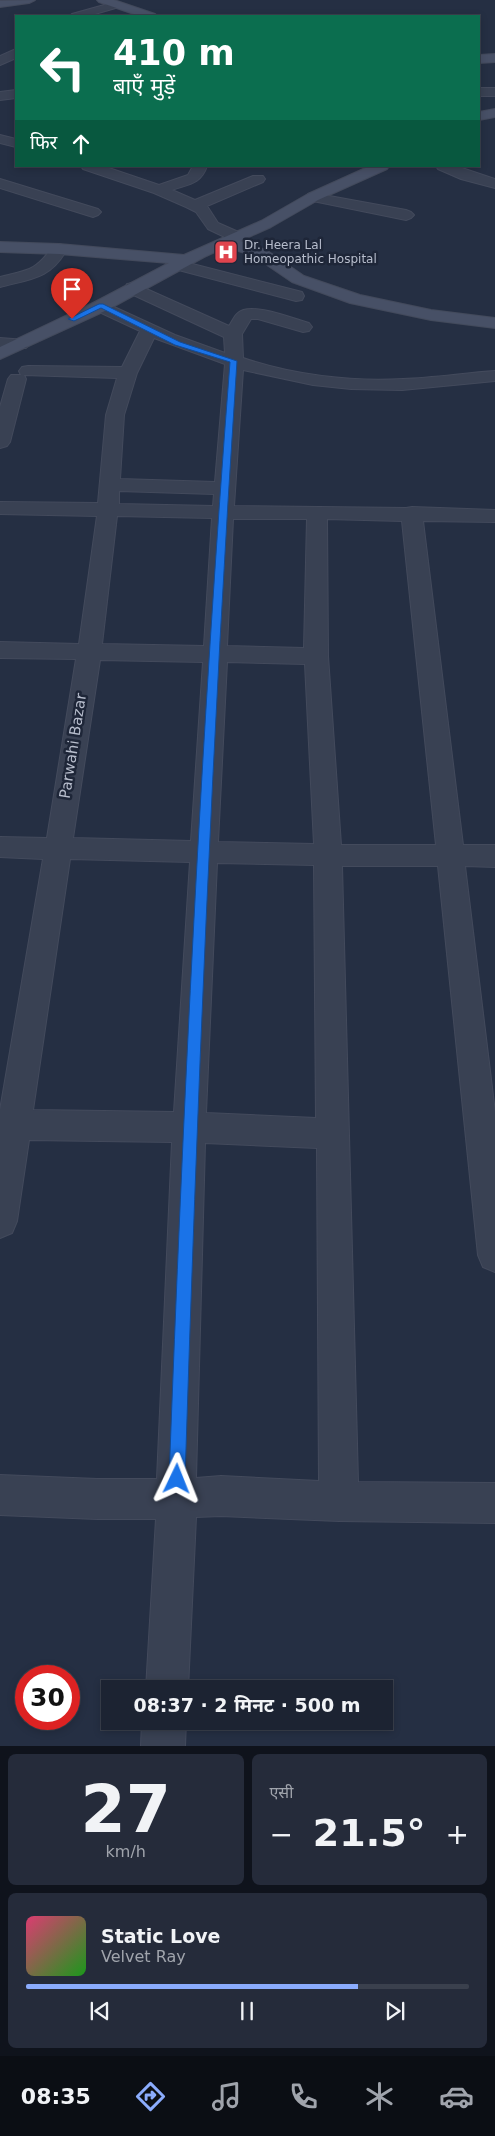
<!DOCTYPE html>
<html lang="hi">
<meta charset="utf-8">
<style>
:root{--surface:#1c2332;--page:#252b3a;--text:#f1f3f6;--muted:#a0a4ac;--line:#3a404d;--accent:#8bacfd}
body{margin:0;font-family:"DejaVu Sans","Noto Sans Devanagari",sans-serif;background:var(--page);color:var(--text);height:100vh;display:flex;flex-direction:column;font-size:19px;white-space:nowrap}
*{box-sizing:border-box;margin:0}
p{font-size:16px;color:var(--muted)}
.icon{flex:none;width:28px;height:28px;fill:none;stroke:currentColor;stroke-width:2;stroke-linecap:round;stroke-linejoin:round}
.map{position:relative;height:1746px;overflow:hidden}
.side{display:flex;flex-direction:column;gap:8px;padding:8px;background:#0f131c;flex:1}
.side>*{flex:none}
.top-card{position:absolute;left:15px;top:15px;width:465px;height:152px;border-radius:0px;box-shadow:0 2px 8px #0003,0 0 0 1px var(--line);background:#0b6e4f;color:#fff;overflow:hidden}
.speed{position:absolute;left:15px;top:1665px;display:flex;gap:10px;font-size:25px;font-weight:700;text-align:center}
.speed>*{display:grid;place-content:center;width:65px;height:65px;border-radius:50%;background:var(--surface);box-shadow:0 2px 8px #0003,0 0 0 1px var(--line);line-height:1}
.speed .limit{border:8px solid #d22;background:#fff;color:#111}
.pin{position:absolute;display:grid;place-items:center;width:42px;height:42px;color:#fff;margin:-51px -21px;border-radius:50% 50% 50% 0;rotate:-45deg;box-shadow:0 0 5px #0007}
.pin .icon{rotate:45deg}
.me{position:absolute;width:55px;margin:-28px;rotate:2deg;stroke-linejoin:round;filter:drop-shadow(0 0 4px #0008)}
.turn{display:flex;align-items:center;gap:18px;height:105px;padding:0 15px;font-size:22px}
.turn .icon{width:65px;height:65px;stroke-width:2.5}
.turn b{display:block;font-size:35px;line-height:42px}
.then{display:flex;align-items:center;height:48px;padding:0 15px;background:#0003;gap:10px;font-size:19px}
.big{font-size:38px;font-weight:700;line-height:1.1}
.side .tile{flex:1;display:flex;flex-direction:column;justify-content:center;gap:8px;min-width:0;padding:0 18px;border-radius:8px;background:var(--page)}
.side .dial{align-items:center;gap:0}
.dial b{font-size:65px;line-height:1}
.song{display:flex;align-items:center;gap:15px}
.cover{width:60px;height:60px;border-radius:8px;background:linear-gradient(135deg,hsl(340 70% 55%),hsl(120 70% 35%))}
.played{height:5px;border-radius:2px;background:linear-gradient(90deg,var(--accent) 75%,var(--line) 75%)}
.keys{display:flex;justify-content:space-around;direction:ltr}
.heat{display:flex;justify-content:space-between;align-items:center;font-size:28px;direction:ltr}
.side .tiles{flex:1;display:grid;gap:8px;grid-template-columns:1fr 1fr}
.tile:last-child{grid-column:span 2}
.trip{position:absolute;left:101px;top:1680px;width:292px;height:50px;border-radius:0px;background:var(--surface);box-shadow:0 2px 8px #0003,0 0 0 1px var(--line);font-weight:700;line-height:50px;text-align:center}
.tabs{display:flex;height:80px;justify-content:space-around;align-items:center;background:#0b0e14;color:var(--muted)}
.tabs .icon{width:35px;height:35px}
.tabs .on{color:var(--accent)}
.tabs b{font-size:22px;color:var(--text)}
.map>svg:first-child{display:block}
</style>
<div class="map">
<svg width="495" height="1746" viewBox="0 0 495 1746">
<rect width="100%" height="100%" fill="#252f43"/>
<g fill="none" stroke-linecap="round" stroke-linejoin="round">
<g stroke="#434a5c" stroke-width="2">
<g id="street">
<polygon points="115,2 121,5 119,7 88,16 70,16 72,14"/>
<polygon points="16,49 16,58 0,65 0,56"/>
<rect x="479" y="88" width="16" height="8"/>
<polygon points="16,90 16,98 0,100 0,92"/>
<polygon points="0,135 16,139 16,147 0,143"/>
<path d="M81 166H103L159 185 188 175 193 166H207C201 184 189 184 172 190L195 200 253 176H263L265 179 263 182 207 206 218 223 243 234 245 237 243 240H231L208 229 196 212 186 207 154 193 83 169Z"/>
<polygon points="436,166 456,166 495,179 495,188 461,179 438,169"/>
<polygon points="0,179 98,209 101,212 98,215 93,217 0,188"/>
<polygon points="313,193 406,210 411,212 414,215 411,218 406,220 308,200 306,197 308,194"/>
<path d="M59 244 65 246 67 249C51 279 30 279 0 287V277C28 270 36 271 53 246Z"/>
<polygon points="177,260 302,292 304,296 302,300 296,301 171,268 169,265 171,262"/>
<path d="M133 283 229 326C232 322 234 316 238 313 250 301 294 319 309 323L312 327 309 331 303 332 258 319H251L242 334 243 358C293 375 350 382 403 379 434 378 464 373 495 371V381L402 390 351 389 313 385 243 370 234 506 406 508 412 507 495 510V522L423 521 463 845H495V867L465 866 495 1112V1272L483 1267 478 1255 438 866H342L358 1482 495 1483V1523L339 1521 221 1516 196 1517 188 1689H146L156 1519H97L0 1515V1475L97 1479H157L172 1142 29 1140 17 1221 12 1233 0 1238V1110L43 859 0 857V837L47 838 76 659 0 658V642L79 644 97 516 0 514V502L98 503 106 415 117 378 24 375 26 379 10 442 7 446 0 448V407L8 379 11 375H21L19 371 22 367 28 366 122 367 140 331 95 310 93 306 95 302 101 301 175 335 225 353 224 337 127 292 125 288 127 284ZM154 338 225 364 215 482 120 479 124 415 137 373ZM119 491 214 494 213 506 119 504ZM117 516 212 518 204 646 102 644ZM233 519H307L304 648 227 646ZM327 519 402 521 436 845H341L328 656ZM100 660 203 662 191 841 73 838ZM227 662 305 664 314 844 218 842ZM70 859 190 862 174 1112 33 1110ZM217 863 314 865 316 1118 206 1113ZM205 1143 317 1148 319 1481 221 1476 196 1478Z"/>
<polygon points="0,338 26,340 29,344 26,348 0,348"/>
<polygon points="142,1721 186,1721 185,1746 141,1746"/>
</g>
</g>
<g stroke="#434a5c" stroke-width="2">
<g id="secondary">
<polygon points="35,0 29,3 0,7 0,1"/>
<polygon points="97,0 114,0 155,14 157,16 140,16 99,2"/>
<polygon points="495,54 495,62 479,63 479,55"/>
<polygon points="495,109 495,117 479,120 479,112"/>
<polygon points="370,166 389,166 387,169 318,200 271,227 240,241 266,250 304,276 360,295 431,310 495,318 495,328 431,320 350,303 292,282 254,256 226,247 204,257 107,310 0,359 0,347 95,302 169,263 59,254 0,252 0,242 59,244 184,255 261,221 308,194"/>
</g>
</g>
<use href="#street" fill="#394153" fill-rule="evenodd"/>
<use href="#secondary" fill="#475066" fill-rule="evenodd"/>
</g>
<path fill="#1a73e8" stroke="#114b97" d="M99 304H103L180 342 237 361C212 733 197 1106 185 1479L182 1485 177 1487 171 1485 169 1479C183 1107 201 734 230 362L175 345 101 308 74 321 68 319Z"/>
<defs>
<g id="hospital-square" transform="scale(1.25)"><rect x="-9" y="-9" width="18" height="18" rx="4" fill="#e0444e" stroke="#1e2638"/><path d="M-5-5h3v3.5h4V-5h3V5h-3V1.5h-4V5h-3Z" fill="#fff"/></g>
</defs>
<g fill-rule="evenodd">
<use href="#hospital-square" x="226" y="252"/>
</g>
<g text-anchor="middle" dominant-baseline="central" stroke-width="5" stroke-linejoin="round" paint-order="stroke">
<g font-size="12" fill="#b7bdcc" stroke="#1e2638" text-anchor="start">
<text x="244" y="245">Dr. Heera Lal<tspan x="244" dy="14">Homeopathic Hospital</tspan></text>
</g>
<g font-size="15" fill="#b7bdcc" stroke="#1e2638">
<text transform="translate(73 746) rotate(-81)">Parwahi Bazar</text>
</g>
</g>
</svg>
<div class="speed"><div class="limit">30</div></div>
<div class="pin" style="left:72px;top:319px;background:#d93025"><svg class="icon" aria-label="arrive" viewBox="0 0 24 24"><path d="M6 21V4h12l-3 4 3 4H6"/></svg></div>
<svg class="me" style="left:177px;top:1479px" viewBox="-20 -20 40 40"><path d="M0-17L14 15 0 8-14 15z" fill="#1a73e8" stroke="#fff" stroke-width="4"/></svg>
<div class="trip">08:37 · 2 मिनट · 500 m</div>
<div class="top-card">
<div class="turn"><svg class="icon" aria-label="left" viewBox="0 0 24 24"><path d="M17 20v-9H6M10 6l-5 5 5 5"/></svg><div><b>410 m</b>बाएँ मुड़ें</div></div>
<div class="then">फिर<svg class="icon" aria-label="ahead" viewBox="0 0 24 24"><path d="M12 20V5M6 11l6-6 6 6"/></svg></div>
</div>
</div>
<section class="side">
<div class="tiles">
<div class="tile dial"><b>27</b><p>km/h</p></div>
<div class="tile"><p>एसी</p>
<div class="heat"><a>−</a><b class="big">21.5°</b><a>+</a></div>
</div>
<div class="tile">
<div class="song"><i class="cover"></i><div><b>Static Love</b><p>Velvet Ray</p></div></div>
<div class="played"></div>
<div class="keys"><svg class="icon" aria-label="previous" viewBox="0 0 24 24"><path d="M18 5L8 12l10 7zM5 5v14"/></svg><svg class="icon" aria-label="pause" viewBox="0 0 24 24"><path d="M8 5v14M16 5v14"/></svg><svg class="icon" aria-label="next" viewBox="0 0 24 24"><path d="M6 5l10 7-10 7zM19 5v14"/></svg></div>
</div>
</div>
</section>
<nav class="tabs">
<b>08:35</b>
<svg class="icon on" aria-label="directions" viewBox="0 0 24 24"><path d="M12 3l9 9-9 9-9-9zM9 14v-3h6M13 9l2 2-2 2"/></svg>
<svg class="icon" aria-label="music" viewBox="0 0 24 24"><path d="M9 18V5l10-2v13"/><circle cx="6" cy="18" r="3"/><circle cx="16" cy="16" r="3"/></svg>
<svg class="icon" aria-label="phone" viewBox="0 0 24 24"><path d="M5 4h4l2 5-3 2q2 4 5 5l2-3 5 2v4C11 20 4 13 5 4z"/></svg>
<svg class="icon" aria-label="climate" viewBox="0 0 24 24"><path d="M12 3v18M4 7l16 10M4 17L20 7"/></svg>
<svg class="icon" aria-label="car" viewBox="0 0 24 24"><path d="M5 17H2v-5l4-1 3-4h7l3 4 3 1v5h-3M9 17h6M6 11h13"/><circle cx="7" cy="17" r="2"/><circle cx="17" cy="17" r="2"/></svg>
</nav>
